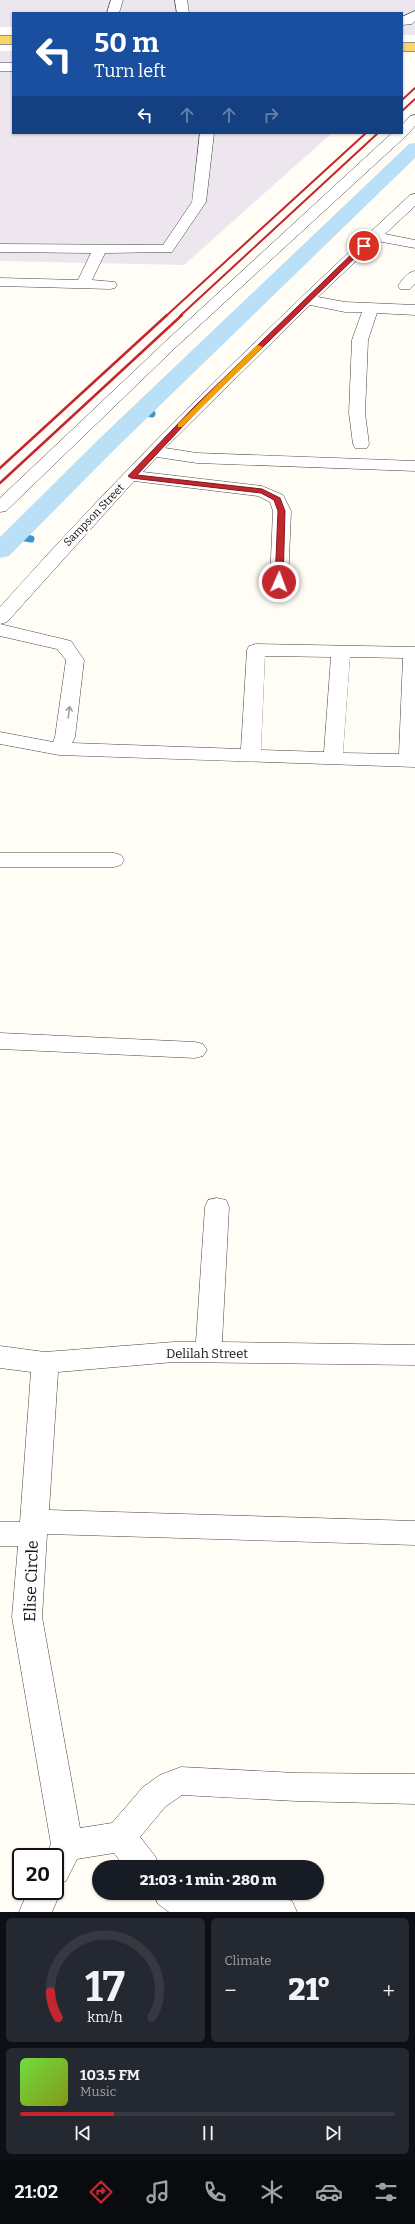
<!DOCTYPE html>
<meta charset="utf-8">
<style>
:root{--surface:#171b24;--page:#242831;--text:#f1f3f6;--muted:#9ea1a6;--line:#363941;--accent:#c4262e}
body{margin:0;font-family:Bitter,serif;background:var(--page);color:var(--text);height:100vh;display:flex;flex-direction:column;font-size:15px;white-space:nowrap}
*{box-sizing:border-box;margin:0}
p{font-size:13px;color:var(--muted)}
.icon{flex:none;width:22px;height:22px;fill:none;stroke:currentColor;stroke-width:2;stroke-linecap:round;stroke-linejoin:round}
.map{position:relative;height:1912px;overflow:hidden}
.panel{display:flex;flex-direction:column;gap:6px;padding:6px;background:#0d0f14;flex:1}
.panel>*{flex:none}
.top-card{position:absolute;left:12px;top:12px;width:391px;height:122px;border-radius:0px;box-shadow:0 1px 3px #0004;background:#1a4fa0;color:#fff;overflow:hidden}
.speed{position:absolute;left:12px;top:1848px;display:flex;gap:8px;font-size:20px;font-weight:700;text-align:center}
.speed>*{display:grid;place-content:center;width:52px;height:52px;border-radius:50%;background:var(--surface);box-shadow:0 1px 3px #0004;line-height:1}
.speed .limit{border:2px solid #111;border-radius:6px;background:#fff;color:#111}
.pin{position:absolute;display:grid;place-items:center;width:34px;height:34px;color:#fff;margin:-17px;border:2px solid #fff;border-radius:50%;box-shadow:0 1px 4px #0007}
.me{position:absolute;width:44px;margin:-22px;rotate:2deg;stroke-linejoin:round;filter:drop-shadow(0 0 3px #0008)}
.turn{display:flex;align-items:center;gap:14px;height:84px;padding:0 16px;font-size:18px}
.turn .icon{width:52px;height:52px;stroke-width:2.5}
.turn b{display:block;font-size:28px;line-height:34px}
.lanes{display:flex;align-items:center;height:38px;padding:0 16px;background:#0003;justify-content:center;gap:20px;direction:ltr}
.lanes .off{opacity:.35}
.big{font-size:30px;font-weight:800;line-height:1.1}
.panel .card{flex:1;display:flex;flex-direction:column;justify-content:center;gap:6px;min-width:0;padding:0 14px;border-radius:6px;background:var(--page)}
.panel .dial{align-items:center;gap:0}
.dial svg{height:104px;overflow:visible;fill:none;stroke:var(--line);stroke-width:7;stroke-linecap:round;text-anchor:middle}
.dial text{fill:var(--text);stroke:none}
.song{display:flex;align-items:center;gap:12px}
.cover{width:48px;height:48px;border-radius:6px;background:linear-gradient(135deg,hsl(100 70% 55%),hsl(70 70% 35%))}
.played{height:4px;border-radius:2px;background:linear-gradient(90deg,var(--accent) 25%,var(--line) 25%)}
.keys{display:flex;justify-content:space-around;direction:ltr}
.heat{display:flex;justify-content:space-between;align-items:center;font-size:22px;direction:ltr}
.panel .tiles{flex:1;display:grid;gap:6px;grid-template-columns:1fr 1fr}
.card:last-child{grid-column:span 2}
.trip{position:absolute;left:92px;top:1860px;width:232px;height:40px;border-radius:20px;background:var(--surface);box-shadow:0 1px 3px #0004;font-weight:800;line-height:40px;text-align:center}
.tab-bar{display:flex;height:64px;justify-content:space-around;align-items:center;background:#090b0e;color:var(--muted)}
.tab-bar .icon{width:28px;height:28px}
.tab-bar .active{color:var(--accent)}
.tab-bar b{font-size:18px;color:var(--text)}
.map>svg:first-child{display:block}
</style>
<div class="map">
<svg width="415" height="1912" viewBox="0 0 415 1912">
<rect width="100%" height="100%" fill="#fffdf5"/>
<g fill="#eee6ef">
<polygon points="0,0 415,0 415,35 402,35 402,13 13,13 13,27 0,27"/>
<polygon points="0,51 13,51 13,133 332,133 184,265 0,261"/>
</g>
<g fill="none" stroke-linecap="round" stroke-linejoin="round">
<g stroke="#3f96cf" stroke-width="7">
<polyline points="140,411 152,414"/>
<polyline points="15,536 31,539"/>
</g>
<polygon fill="#b9e0f7" fill-rule="evenodd" points="415,143 415,158 115,449 9,556 0,558 0,537 99,439 409,144"/>
<g stroke="#444" stroke-width="1">
<g id="minor">
<polygon points="111,0 123,0 119,13 107,13"/>
<polygon points="175,0 187,0 189,13 177,13"/>
<polygon points="415,11 415,21 412,24 402,25 402,17"/>
<rect x="0" y="63" width="13" height="8"/>
<polygon points="415,115 415,126 407,135 176,347 6,511 0,512 0,498 166,341 392,133 402,133 402,125 410,116"/>
<polygon points="200,133 214,133 206,202 172,252 105,253 92,280 115,282 117,285 115,288 110,289 0,286 0,278 78,280 91,253 0,252 0,244 163,245 192,202"/>
<path d="M415 194V206L385 234 415 240V248L377 241 318 297 345 302 415 305V315L377 313 368 340 365 413 369 444 367 448H355L353 444 349 413 352 340 362 312H345L310 305 165 448 197 453 415 461V471L197 463 157 457 143 472 262 486 283 495 291 511 288 582 285 586 279 587 273 586 270 582 273 511 270 502 258 496 134 481 7 622 0 624V607C129 462 268 327 410 195Z"/>
<path d="M415 271V284L410 289H400L398 286C402 280 407 272 415 271Z"/>
<path d="M0 624 71 641 84 660 75 737 72 743 241 749 247 650 249 646 256 644 415 647V767L59 755 0 744V732L53 742 55 737 66 660 57 649 0 636ZM265 656 331 657 324 752 261 750ZM350 657 403 658 399 754 343 753Z"/>
<polygon points="0,853 114,853 121,855 124,860 121,865 114,867 0,867"/>
<polygon points="0,1033 195,1042 203,1044 207,1050 203,1056 195,1058 0,1049"/>
<polygon points="217,1198 226,1200 229,1207 222,1342 415,1345 415,1365 174,1362 58,1372 49,1510 415,1521 415,1545 47,1534 42,1617 80,1828 112,1823 143,1787 160,1775 181,1767 296,1773 415,1774 415,1804 296,1801 182,1795 165,1807 140,1837 155,1856 160,1867 125,1867 114,1853 77,1859 66,1881 58,1884 61,1891 52,1912 19,1912 28,1891 55,1891 55,1857 45,1857 51,1844 12,1617 18,1546 0,1546 0,1522 20,1522 31,1372 0,1368 0,1346 45,1352 174,1342 196,1342 205,1207 208,1200"/>
<path d="M153 1893C190 1893 260 1888 292 1901L297 1912H169L158 1904Z"/>
</g>
</g>
<g stroke="#222" stroke-width="1">
<g id="major">
<rect x="0" y="36" width="13" height="8"/>
<rect x="402" y="43" width="13" height="8"/>
</g>
</g>
<use href="#minor" fill="#fff" fill-rule="evenodd"/>
<use href="#major" fill="#f9d66b" fill-rule="evenodd"/>
<g stroke="#c4262e" stroke-width="2">
<polyline points="402,100 415,88"/>
<polyline points="402,111 415,99"/>
<polyline points="166,316 366,133"/>
<polyline points="180,316 378,133"/>
</g>
<g stroke="#c4262e" stroke-width="2.5">
<polyline points="0,468 167,315"/>
<polyline points="0,483 182,315"/>
</g>
</g>
<defs><path id="oneway-shaft" d="M-6 0H5M1.5-3L5.5 0L1.5 3" fill="none" stroke-width="1.6" stroke-linecap="round" stroke-linejoin="round"/></defs>
<use stroke="#a0a0a0" href="#oneway-shaft" transform="translate(69 712) rotate(-82)"/>
<polygon fill="#c4262e" stroke="#7f191e" points="362,244 367,246 200,408 137,475 262,489 280,498 285,511 283,582 279,584 275,582 278,511 274,500 261,493 131,478 128,476 195,406"/>
<polygon fill="#f59e0b" points="257,345 263,347 182,427 178,427 178,424"/>
<g text-anchor="middle" dominant-baseline="central" stroke-width="4" stroke-linejoin="round" paint-order="stroke">
<g font-size="11" fill="#111" stroke="#fff">
<text transform="translate(94 515) rotate(-46)">Sampson Street</text>
</g>
<g font-size="13" fill="#111" stroke="#fff">
<text x="207" y="1353">Delilah Street</text>
</g>
<g font-size="16" fill="#111" stroke="#fff">
<text transform="translate(31 1581) rotate(-88)">Elise Circle</text>
</g>
</g>
</svg>
<div class="speed"><div class="limit">20</div></div>
<div class="pin" style="left:364px;top:246px;background:#d93025"><svg class="icon" aria-label="arrive" viewBox="0 0 24 24"><path d="M6 21V4h12l-3 4 3 4H6"/></svg></div>
<svg class="me" style="left:279px;top:582px" viewBox="-20 -20 40 40"><circle r="17" fill="#c4262e" stroke="#fff" stroke-width="3"/><path d="M0-11L8 9 0 5-8 9z" fill="#fff"/></svg>
<div class="trip">21:03 · 1 min · 280 m</div>
<div class="top-card">
<div class="turn"><svg class="icon" aria-label="left" viewBox="0 0 24 24"><path d="M17 20v-9H6M10 6l-5 5 5 5"/></svg><div><b>50 m</b>Turn left</div></div>
<div class="lanes"><svg class="icon" aria-label="left" viewBox="0 0 24 24"><path d="M17 20v-9H6M10 6l-5 5 5 5"/></svg><svg class="icon off" aria-label="ahead" viewBox="0 0 24 24"><path d="M12 20V5M6 11l6-6 6 6"/></svg><svg class="icon off" aria-label="ahead" viewBox="0 0 24 24"><path d="M12 20V5M6 11l6-6 6 6"/></svg><svg class="icon off" aria-label="right" viewBox="0 0 24 24"><path d="M7 20v-9h11M14 6l5 5-5 5"/></svg></div>
</div>
</div>
<section class="panel">
<div class="tiles">
<div class="card dial"><svg viewBox="0 0 100 80">
<path d="M14 69A42 42 0 1 1 86 69"/>
<path d="M14 69A42 42 0 0 1 8 49" stroke="#c4262e"/>
<text x="50" y="56" font-size="32" font-weight="700">17</text>
<text x="50" y="72" font-size="11">km/h</text>
</svg></div>
<div class="card"><p>Climate</p>
<div class="heat"><a>−</a><b class="big">21°</b><a>+</a></div>
</div>
<div class="card">
<div class="song"><i class="cover"></i><div><b>103.5 FM</b><p>Music</p></div></div>
<div class="played"></div>
<div class="keys"><svg class="icon" aria-label="previous" viewBox="0 0 24 24"><path d="M18 5L8 12l10 7zM5 5v14"/></svg><svg class="icon" aria-label="pause" viewBox="0 0 24 24"><path d="M8 5v14M16 5v14"/></svg><svg class="icon" aria-label="next" viewBox="0 0 24 24"><path d="M6 5l10 7-10 7zM19 5v14"/></svg></div>
</div>
</div>
</section>
<nav class="tab-bar">
<b>21:02</b>
<svg class="icon active" aria-label="directions" viewBox="0 0 24 24"><path d="M12 3l9 9-9 9-9-9zM9 14v-3h6M13 9l2 2-2 2"/></svg>
<svg class="icon" aria-label="music" viewBox="0 0 24 24"><path d="M9 18V5l10-2v13"/><circle cx="6" cy="18" r="3"/><circle cx="16" cy="16" r="3"/></svg>
<svg class="icon" aria-label="phone" viewBox="0 0 24 24"><path d="M5 4h4l2 5-3 2q2 4 5 5l2-3 5 2v4C11 20 4 13 5 4z"/></svg>
<svg class="icon" aria-label="climate" viewBox="0 0 24 24"><path d="M12 3v18M4 7l16 10M4 17L20 7"/></svg>
<svg class="icon" aria-label="car" viewBox="0 0 24 24"><path d="M5 17H2v-5l4-1 3-4h7l3 4 3 1v5h-3M9 17h6M6 11h13"/><circle cx="7" cy="17" r="2"/><circle cx="17" cy="17" r="2"/></svg>
<svg class="icon" aria-label="filters" viewBox="0 0 24 24"><path d="M4 7h16M4 17h16"/><circle cx="9" cy="7" r="2"/><circle cx="15" cy="17" r="2"/></svg>
</nav>
